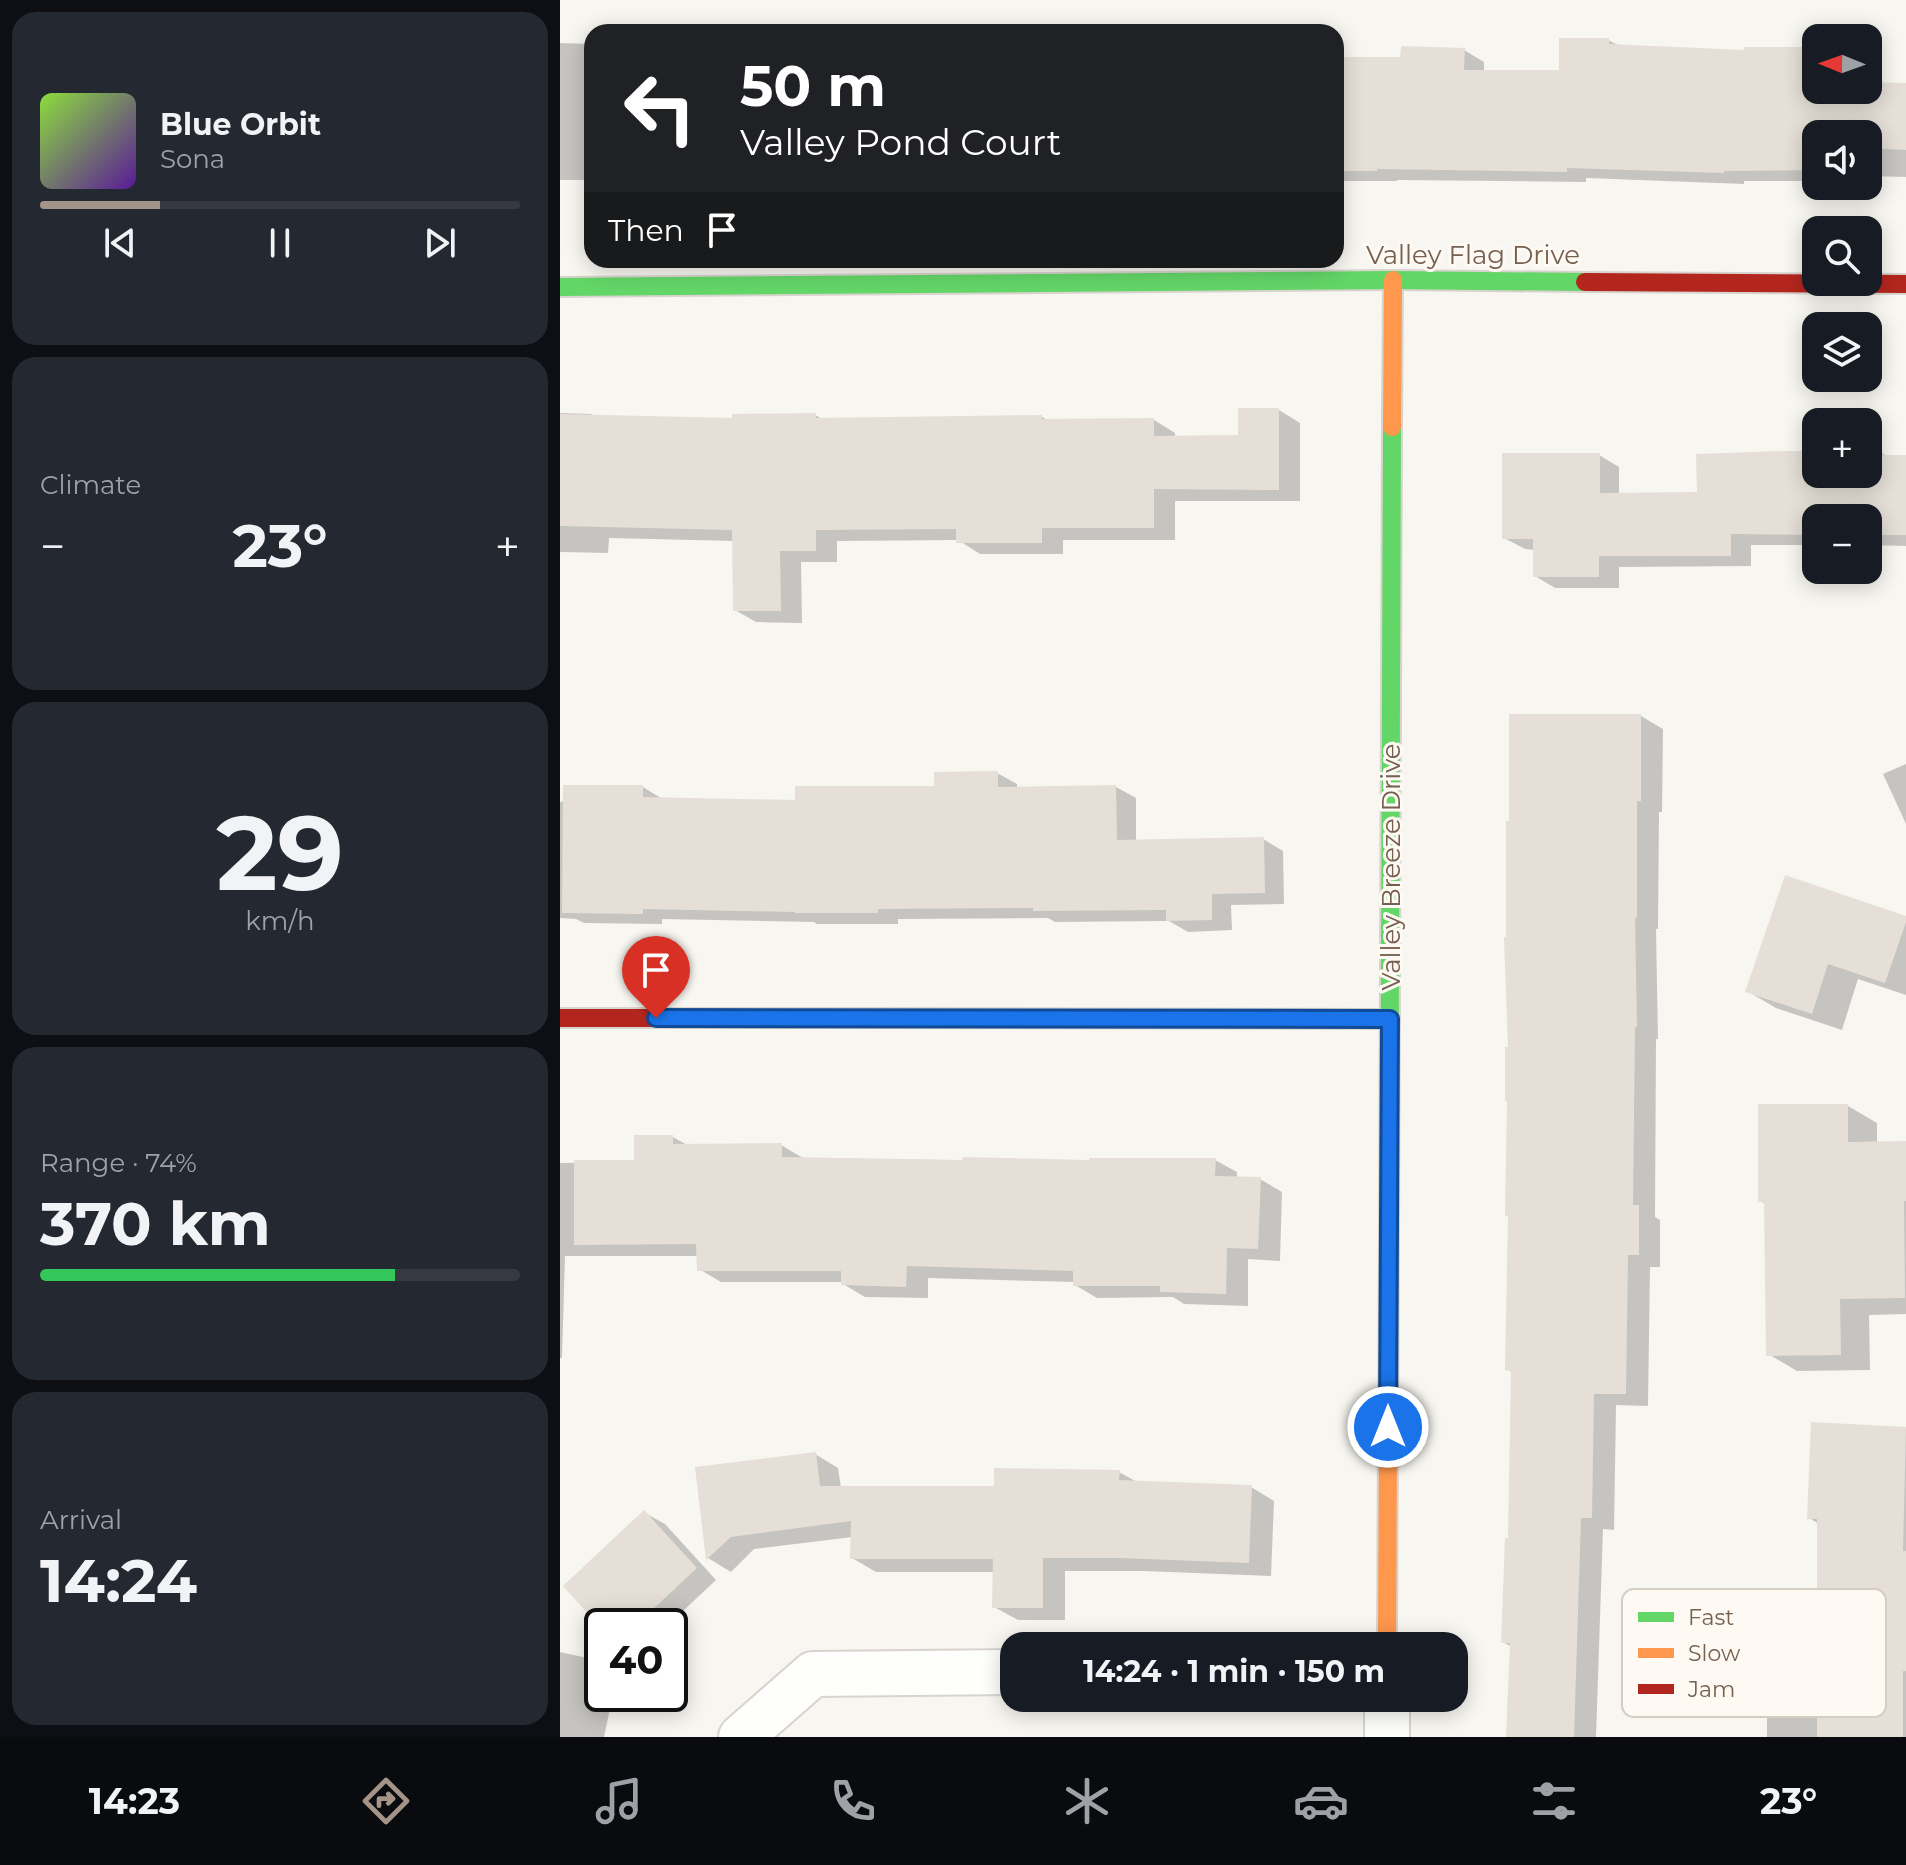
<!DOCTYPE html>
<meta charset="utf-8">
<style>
:root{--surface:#171b24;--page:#242831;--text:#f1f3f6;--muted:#9ea1a6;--line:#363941;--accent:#a49488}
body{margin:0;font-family:Montserrat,sans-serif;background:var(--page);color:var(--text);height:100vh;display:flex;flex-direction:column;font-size:30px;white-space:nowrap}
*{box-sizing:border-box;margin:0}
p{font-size:26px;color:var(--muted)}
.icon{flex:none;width:44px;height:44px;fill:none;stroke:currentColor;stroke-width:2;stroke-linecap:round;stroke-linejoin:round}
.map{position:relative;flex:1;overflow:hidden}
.drawer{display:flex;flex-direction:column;gap:12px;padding:12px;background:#0d0f14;width:560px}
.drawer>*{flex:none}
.hud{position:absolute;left:24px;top:24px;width:760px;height:244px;border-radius:24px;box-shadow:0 4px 20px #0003;background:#202124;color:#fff;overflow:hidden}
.needle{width:52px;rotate:271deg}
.controls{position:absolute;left:1242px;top:24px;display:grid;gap:16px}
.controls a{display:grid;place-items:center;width:80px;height:80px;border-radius:16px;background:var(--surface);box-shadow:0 4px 20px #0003;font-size:40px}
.speed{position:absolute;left:24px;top:1608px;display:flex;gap:16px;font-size:40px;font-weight:700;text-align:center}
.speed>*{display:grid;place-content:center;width:104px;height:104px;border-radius:50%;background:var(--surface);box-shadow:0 4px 20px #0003;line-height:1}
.speed .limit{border:4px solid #111;border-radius:12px;background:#fff;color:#111}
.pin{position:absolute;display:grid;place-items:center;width:68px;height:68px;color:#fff;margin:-82px -34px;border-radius:50% 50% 50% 0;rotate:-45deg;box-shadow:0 0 8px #0007}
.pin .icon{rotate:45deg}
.me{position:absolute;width:88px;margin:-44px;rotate:0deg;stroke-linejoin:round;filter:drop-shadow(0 0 6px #0008)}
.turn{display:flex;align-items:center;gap:28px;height:168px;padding:0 24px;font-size:36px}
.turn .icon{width:104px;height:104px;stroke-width:2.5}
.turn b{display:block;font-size:56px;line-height:68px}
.then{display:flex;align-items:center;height:76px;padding:0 24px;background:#0003;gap:16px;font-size:30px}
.big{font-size:60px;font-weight:700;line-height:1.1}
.drawer .tile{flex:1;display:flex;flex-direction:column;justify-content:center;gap:12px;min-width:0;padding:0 28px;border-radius:24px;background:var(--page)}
.drawer .dial{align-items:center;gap:0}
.dial b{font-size:104px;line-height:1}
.song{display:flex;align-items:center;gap:24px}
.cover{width:96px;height:96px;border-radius:12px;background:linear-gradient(135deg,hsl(90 70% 55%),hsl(270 70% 35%))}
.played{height:8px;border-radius:4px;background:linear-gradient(90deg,var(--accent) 25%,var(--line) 25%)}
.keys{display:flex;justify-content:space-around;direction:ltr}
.heat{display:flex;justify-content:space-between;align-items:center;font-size:44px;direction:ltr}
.charge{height:12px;border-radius:6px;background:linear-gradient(90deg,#34c759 74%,var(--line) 0)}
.trip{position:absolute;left:440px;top:1632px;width:468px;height:80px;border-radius:24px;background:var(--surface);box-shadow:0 4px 20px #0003;font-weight:700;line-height:80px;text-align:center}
.tab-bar{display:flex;height:128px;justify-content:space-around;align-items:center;background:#090b0e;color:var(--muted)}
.tab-bar .icon{width:56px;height:56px}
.tab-bar .selected{color:var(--accent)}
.tab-bar b{font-size:36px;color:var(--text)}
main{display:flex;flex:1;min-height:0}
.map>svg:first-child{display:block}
</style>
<main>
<section class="drawer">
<div class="tile">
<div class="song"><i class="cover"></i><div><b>Blue Orbit</b><p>Sona</p></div></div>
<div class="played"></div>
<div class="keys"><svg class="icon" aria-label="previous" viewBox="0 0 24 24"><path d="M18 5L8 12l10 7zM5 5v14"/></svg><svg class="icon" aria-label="pause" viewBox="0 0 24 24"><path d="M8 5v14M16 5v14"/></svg><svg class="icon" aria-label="next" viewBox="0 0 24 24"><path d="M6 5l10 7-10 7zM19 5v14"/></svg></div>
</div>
<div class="tile"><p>Climate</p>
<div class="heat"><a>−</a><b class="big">23°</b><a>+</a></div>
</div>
<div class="tile dial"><b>29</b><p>km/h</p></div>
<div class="tile"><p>Range · 74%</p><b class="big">370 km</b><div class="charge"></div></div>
<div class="tile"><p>Arrival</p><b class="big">14:24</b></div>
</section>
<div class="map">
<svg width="1346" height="1737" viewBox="0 0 1346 1737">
<rect width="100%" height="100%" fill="#f8f6f0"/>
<g fill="#0003">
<polygon points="1048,40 1060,46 1186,52 1251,49 1256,51 1256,90 1308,90 1308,84 1346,85 1346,177 1308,176 1308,134 1256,134 1256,181 1184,181 1184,184 1026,178 1026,182 837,180 837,181 776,181 776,59 842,59 904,50 924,62 924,72 1001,72"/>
<polygon points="0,43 32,44 32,180 0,180"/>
<polygon points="719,410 740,423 740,501 615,501 615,540 503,540 503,554 420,554 398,540 277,541 277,562 241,562 242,623 196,622 175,610 175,541 49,538 48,553 0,552 0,413 31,414 36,417 174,420 255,415 264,420 482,417 489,421 594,420 615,433 615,438 680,437"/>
<polygon points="1256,453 1256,474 1308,474 1308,454 1323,454 1329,457 1346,457 1346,546 1308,545 1308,518 1256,518 1256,545 1191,545 1191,566 1059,567 1059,588 995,588 975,576 975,550 965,549 944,538 1039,455 1059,467 1059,495 1139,494"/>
<polygon points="1081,716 1103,729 1102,812 1099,812 1098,929 1096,929 1098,1039 1096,1039 1095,1217 1100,1220 1100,1267 1090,1267 1088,1406 1056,1405 1054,1530 1043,1529 1036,1737 948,1737 952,1647 943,1642 950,1540 953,1373 947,1369 950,1049"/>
<polygon points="1346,764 1346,824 1323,774"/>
<polygon points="437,773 457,784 457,788 556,787 576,798 576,842 703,839 723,851 724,904 671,905 672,930 628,932 609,921 495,922 488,918 338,919 338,924 257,924 254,922 102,919 102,924 24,923 16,919 0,918 0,802 83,787 104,800 237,802 376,788"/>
<polygon points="1346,918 1346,995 1298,979 1282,1030 1216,1008 1187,991"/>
<polygon points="1288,1106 1317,1123 1317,1144 1346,1143 1346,1314 1309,1315 1310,1370 1237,1371 1208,1354 1206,1204 1200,1201"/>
<polygon points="113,1137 129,1146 221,1145 243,1158 531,1162 655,1160 677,1172 677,1178 700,1179 722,1192 720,1261 688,1259 688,1306 624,1304 613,1297 537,1298 515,1285 515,1282 368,1278 368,1298 305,1297 283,1284 283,1282 161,1282 139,1269 138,1256 5,1256 2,1358 0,1358 0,1163 75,1162"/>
<polygon points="1253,1424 1346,1429 1346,1737 1207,1737 1207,1707 1259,1707 1259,1524 1249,1518"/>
<polygon points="255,1454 278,1468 281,1488 436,1488 559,1472 579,1483 691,1487 714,1501 711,1576 584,1571 505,1571 505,1620 458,1620 434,1607 435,1572 316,1572 292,1558 293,1537 194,1549 171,1572 148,1558 137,1469"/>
<polygon points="85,1513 105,1524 156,1580 107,1626 42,1626 6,1587"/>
<polygon points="0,1652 32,1659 42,1665 42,1694 53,1694 44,1737 0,1737"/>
</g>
<g fill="#e5dfd7">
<polygon points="999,38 1049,38 1049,44 1184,50 1184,47 1252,47 1253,80 1256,80 1256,90 1308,90 1308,82 1346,83 1346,150 1308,148 1308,134 1256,134 1256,170 1164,171 1164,173 1007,168 1007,172 817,169 817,171 776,171 776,57 840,57 841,46 905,48 904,70 999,70"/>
<polygon points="678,408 719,408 719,490 594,489 594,528 482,528 482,543 396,543 396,529 256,530 256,551 220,551 221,611 173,611 172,530 0,526 0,414 172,418 172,414 256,413 256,418 482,415 482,419 594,418 594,436 678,435"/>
<polygon points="1223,451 1256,451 1256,474 1308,474 1308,452 1323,452 1323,455 1346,455 1346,535 1308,535 1308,518 1256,518 1256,535 1171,534 1171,556 1039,556 1039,577 973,577 973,539 942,539 942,453 1040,453 1040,493 1137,492 1136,454"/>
<polygon points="949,714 1081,714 1081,801 1077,801 1077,918 1075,917 1077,1027 1075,1027 1073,1205 1079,1205 1079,1255 1068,1255 1066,1394 1034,1394 1032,1518 1021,1518 1014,1737 946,1737 950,1643 941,1643 945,1538 948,1538 951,1371 945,1370 948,1216 945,1216 947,1101 945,1101 945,1047 948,1047 944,937 946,937 946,821 949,821"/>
<polygon points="438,771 438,787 556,785 557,840 704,837 705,893 652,894 652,920 606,921 606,910 473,911 473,908 318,909 318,913 235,913 235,912 83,909 83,914 2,913 3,785 83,785 83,797 235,800 235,786 374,786 374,772"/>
<polygon points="1225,875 1346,916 1346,922 1325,983 1268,964 1252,1014 1185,992"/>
<polygon points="1198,1104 1288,1104 1288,1142 1346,1141 1346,1201 1344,1201 1345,1298 1280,1299 1281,1355 1206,1356 1204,1202 1198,1202"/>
<polygon points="74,1135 113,1135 113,1144 222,1143 222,1157 402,1160 403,1157 529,1160 529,1158 656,1158 655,1176 701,1177 698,1249 667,1248 666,1294 600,1292 600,1286 513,1286 513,1271 347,1266 346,1287 281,1285 281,1271 137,1271 136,1244 14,1245 14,1160 74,1160"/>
<polygon points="1251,1422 1346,1427 1343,1551 1346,1551 1346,1671 1343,1671 1343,1737 1257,1737 1257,1519 1247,1519"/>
<polygon points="256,1452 260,1486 434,1486 434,1468 560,1470 559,1480 692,1485 689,1563 559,1558 483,1558 483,1608 432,1608 433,1559 290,1559 291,1521 171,1537 146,1560 135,1467"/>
<polygon points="84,1510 137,1568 75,1626 39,1626 3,1586"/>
</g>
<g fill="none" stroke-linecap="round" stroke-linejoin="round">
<g stroke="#d8d3ce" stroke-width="48">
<g id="street">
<polyline points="181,1737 253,1674 454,1672"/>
<polyline points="827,1737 827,1698"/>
</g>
</g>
<g stroke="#d8d3cd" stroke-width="22">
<g id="fast">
<polyline points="0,287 833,280 1025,282"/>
<polyline points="301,1018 830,1019"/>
<polyline points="829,1232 832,427"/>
</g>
</g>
<g stroke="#d8d3cd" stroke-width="22">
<g id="slow">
<polyline points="832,427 833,280"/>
<polyline points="827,1646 829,1232"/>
</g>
</g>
<g stroke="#d8d3cd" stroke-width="22">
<g id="jam">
<polyline points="1025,282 1346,284"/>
<polyline points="0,1018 301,1018"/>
</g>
</g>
<use href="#street" stroke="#fefefd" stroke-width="44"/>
<use href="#fast" stroke="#63d668" stroke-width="18"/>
<use href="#slow" stroke="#ff974d" stroke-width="18"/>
<use href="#jam" stroke="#b3261e" stroke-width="18"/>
</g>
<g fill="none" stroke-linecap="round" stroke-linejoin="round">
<g stroke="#114b97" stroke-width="20">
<polyline id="route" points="96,1018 830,1019 828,1427"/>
</g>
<use href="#route" stroke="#1a73e8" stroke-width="14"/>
</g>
<g text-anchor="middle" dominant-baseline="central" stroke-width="6" stroke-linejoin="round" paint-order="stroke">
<g font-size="26" fill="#766050" stroke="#fefaf3">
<text x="913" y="255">Valley Flag Drive</text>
<text transform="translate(831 867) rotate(-90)">Valley Breeze Drive</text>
</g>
</g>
<rect x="1062" y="1589" width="264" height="128" rx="12" fill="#fefaf3" stroke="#d5ccc2" stroke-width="2"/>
<rect x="1078" y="1612" width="36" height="10" fill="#63d668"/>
<rect x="1078" y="1648" width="36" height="10" fill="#ff974d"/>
<rect x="1078" y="1684" width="36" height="10" fill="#b3261e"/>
<g font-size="22" fill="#766050">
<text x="1128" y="1625">Fast</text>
<text x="1128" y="1661">Slow</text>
<text x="1128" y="1697">Jam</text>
</g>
</svg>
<div class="controls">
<a><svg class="needle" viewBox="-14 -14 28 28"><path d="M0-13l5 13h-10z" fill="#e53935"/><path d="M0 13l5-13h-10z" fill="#9ea1a6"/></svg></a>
<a><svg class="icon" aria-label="sound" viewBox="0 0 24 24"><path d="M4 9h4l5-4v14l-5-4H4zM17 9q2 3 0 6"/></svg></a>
<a><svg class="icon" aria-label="search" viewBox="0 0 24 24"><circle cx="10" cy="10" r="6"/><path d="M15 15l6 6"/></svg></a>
<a><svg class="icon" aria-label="layers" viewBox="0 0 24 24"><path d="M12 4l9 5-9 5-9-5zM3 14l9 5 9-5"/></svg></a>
<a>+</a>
<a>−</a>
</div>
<div class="speed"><div class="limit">40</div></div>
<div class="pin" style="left:96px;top:1018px;background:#d93025"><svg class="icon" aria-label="arrive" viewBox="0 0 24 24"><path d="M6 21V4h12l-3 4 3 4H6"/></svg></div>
<svg class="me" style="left:828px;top:1427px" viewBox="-20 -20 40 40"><circle r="17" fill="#1a73e8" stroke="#fff" stroke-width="3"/><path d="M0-11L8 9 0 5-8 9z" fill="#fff"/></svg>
<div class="trip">14:24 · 1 min · 150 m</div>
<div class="hud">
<div class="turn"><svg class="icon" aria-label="left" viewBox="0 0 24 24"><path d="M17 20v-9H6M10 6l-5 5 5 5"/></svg><div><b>50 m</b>Valley Pond Court</div></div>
<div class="then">Then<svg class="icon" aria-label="arrive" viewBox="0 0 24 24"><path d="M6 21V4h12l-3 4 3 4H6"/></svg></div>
</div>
</div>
</main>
<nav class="tab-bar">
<b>14:23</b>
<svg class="icon selected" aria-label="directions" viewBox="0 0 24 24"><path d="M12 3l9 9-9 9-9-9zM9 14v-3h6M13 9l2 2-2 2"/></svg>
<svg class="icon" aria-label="music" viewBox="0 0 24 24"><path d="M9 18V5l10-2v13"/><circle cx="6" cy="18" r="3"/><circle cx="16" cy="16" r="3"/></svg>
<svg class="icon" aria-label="phone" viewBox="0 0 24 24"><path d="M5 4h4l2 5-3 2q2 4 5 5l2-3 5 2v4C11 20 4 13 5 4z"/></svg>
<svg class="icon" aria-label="climate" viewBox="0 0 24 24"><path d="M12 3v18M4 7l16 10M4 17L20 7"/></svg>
<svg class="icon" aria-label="car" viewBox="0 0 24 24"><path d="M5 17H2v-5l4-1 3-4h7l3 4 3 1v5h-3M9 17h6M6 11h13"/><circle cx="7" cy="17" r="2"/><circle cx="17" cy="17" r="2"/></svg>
<svg class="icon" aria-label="filters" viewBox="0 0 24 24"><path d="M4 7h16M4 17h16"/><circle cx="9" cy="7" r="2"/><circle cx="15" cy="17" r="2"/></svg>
<b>23°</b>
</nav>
